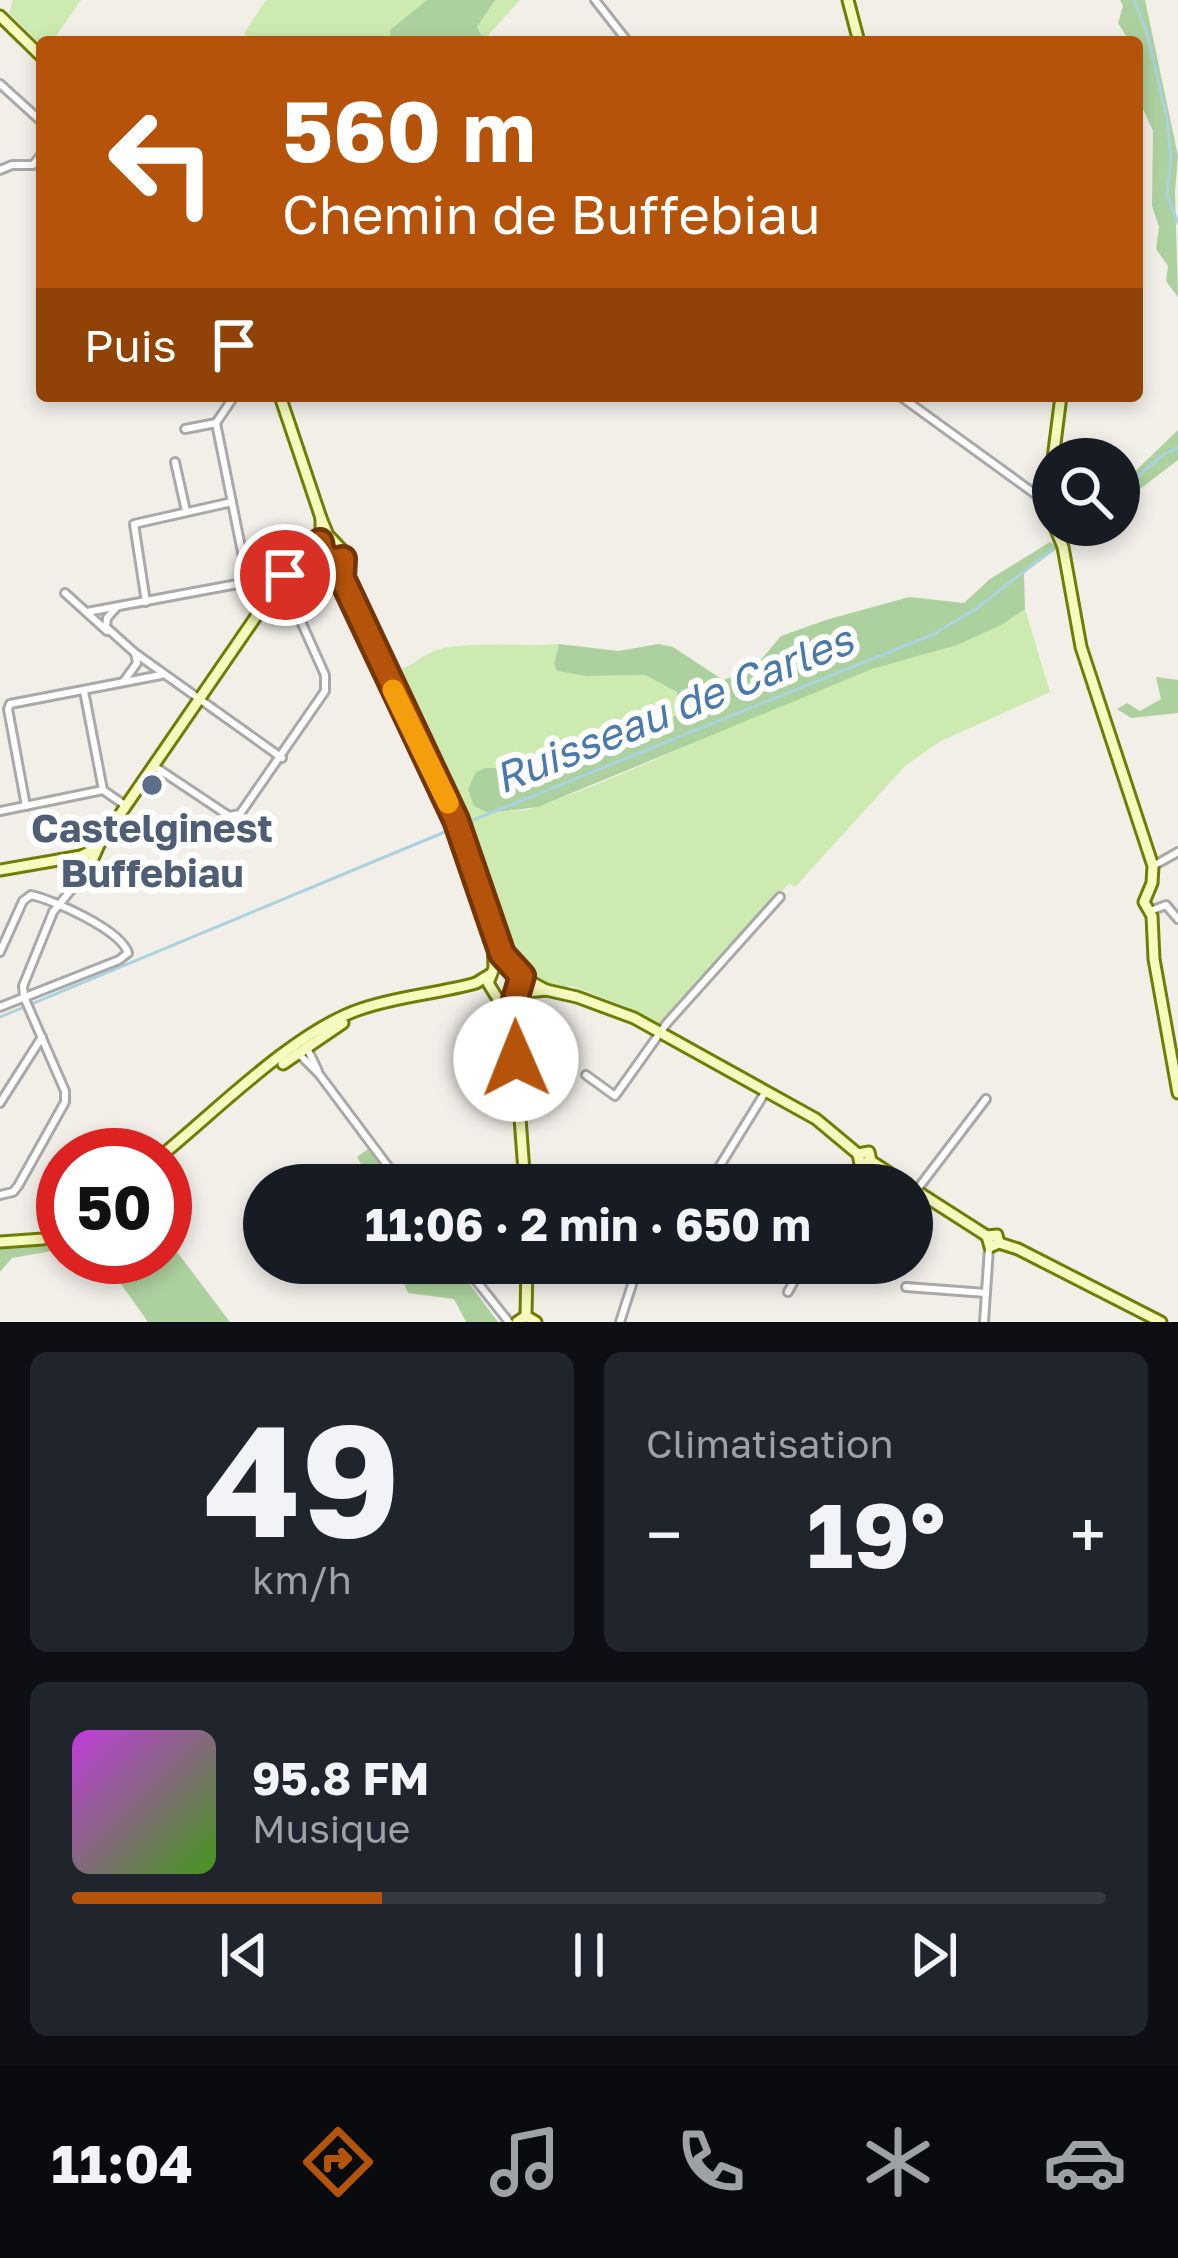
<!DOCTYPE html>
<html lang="fr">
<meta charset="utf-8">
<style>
:root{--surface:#171b24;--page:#20242c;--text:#f1f3f6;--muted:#9ea1a6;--line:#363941;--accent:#b45309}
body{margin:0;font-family:"Golos Text",sans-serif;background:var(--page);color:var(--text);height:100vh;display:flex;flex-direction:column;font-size:45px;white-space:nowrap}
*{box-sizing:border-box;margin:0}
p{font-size:39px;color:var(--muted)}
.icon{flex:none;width:66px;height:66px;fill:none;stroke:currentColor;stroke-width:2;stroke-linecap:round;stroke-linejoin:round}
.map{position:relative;height:1322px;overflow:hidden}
.drawer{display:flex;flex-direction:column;gap:30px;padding:30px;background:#0d0f14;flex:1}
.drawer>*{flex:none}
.banner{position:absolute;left:36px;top:36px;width:1107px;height:366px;border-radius:12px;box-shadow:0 6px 18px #0003;background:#b45309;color:#fff;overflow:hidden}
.tools{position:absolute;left:1032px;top:438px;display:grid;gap:24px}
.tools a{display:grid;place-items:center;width:108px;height:108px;border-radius:50%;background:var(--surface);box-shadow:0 6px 18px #0003;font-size:60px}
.speed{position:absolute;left:36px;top:1128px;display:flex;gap:24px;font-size:60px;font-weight:700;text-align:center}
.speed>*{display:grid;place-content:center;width:156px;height:156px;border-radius:50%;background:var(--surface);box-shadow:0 6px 18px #0003;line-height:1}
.speed .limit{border:18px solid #d22;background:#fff;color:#111}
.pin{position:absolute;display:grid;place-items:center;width:102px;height:102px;color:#fff;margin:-51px;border:6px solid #fff;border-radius:50%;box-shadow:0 3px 12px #0007}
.me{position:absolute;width:132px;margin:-66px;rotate:359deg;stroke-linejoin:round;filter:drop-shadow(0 0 9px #0008)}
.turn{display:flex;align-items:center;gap:42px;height:252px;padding:0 48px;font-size:54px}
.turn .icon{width:156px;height:156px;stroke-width:2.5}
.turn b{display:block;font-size:84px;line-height:102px}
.then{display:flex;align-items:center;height:114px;padding:0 48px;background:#0003;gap:24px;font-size:45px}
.big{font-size:90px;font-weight:700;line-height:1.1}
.drawer .widget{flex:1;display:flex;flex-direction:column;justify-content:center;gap:18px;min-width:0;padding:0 42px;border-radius:18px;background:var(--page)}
.drawer .dial{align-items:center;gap:0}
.dial b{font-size:156px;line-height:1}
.song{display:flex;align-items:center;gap:36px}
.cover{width:144px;height:144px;border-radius:18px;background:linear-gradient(135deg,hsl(290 70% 55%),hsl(100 70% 35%))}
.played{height:12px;border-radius:6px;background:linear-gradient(90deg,var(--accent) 30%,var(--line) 30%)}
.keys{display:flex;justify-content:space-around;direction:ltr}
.heat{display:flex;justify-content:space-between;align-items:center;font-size:66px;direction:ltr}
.drawer .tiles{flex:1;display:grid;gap:30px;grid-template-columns:1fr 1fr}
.widget:last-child{grid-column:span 2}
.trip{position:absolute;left:243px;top:1164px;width:690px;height:120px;border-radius:60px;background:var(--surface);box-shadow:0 6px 18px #0003;font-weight:700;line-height:120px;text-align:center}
.tab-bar{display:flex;height:192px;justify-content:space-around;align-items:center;background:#090b0e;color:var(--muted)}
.tab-bar .icon{width:84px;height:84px}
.tab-bar .selected{color:var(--accent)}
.tab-bar b{font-size:54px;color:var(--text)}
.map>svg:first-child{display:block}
</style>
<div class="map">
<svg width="1178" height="1322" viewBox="0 0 1178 1322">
<rect width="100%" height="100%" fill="#f2efe9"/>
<g fill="#cdebb0">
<polygon points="13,0 81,0 52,42 42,42 42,46 9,13"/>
<polygon points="266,0 427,0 391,30 391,42 253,42 244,33"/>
<polygon points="495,0 520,0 484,40 477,27"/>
<path d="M1025 609 1050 692 941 741 905 766 795 887 789 883 663 1026 627 1007 572 986 559 988 530 976 505 953 468 836 392 671C411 669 424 652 444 648 484 641 520 647 559 644L554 662 558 671 586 676 645 675 677 692 680 712 640 742 562 768H486L489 813 527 810C645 771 754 709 871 669 927 650 974 644 1025 609Z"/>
</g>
<g fill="#add19e">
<polygon points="427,0 495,0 477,27 484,40 391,42 390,30"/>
<polygon points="1120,0 1145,0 1178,156 1175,192 1178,297 1166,281 1168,266 1156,249 1159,227 1152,206 1153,131 1137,96 1137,42 1130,42 1118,23 1123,6"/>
<polygon points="1178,430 1178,460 1119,505 1119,487"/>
<polygon points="1050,542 1058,548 1024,573 1025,609 1001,625 957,645 872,669 538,807 489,813 474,806 468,789 476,772 486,768 562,768 640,742 680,712 677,692 645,675 586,676 557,671 554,663 559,644 618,651 659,644 673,647 723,680 753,669 781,636 826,620 909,597 964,603 990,579"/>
<polygon points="1156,677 1178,680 1178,713 1131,718 1117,709 1127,703 1140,711 1161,699"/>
<polygon points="368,1149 395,1185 374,1185 357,1157"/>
<polygon points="165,1236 230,1322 148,1322 102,1257 165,1257"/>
<polygon points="63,1238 63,1249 12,1258 0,1272 0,1249"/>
<polygon points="395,1263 454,1263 498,1322 466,1322 454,1299 408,1293"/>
</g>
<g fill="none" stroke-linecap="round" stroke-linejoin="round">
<g stroke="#aad3df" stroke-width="3">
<polyline points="1134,0 1146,30 1167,118 1171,157 1167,195 1178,223"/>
<polyline points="1119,493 1161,456 1178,447"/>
<polyline points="1065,539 1081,525"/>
<polyline points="461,825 934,634 977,608 1058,545"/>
<polyline points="0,1017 452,829"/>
</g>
<g stroke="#a9a9a9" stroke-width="12">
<g id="street">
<polyline points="595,0 628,42"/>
<polyline points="0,84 42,122"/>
<polyline points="0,170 12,165 33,165 42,154"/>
<polyline points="900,396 1049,504"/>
<polyline points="216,423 233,398"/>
<polyline points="185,429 216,423 248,582"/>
<polyline points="175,462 186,511"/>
<polyline points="65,593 107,631"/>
<polyline points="146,602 134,524 232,502"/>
<polyline points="116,608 107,618 106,627 135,653 137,663 124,681"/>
<polyline points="87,612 248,582 299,617 325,675 325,691 240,814 229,816 154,766"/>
<polyline points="135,653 282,758"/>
<polyline points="84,691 103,790"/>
<polyline points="26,806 8,709 10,704 161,675"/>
<polyline points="0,811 103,790 126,806"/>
<polyline points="1153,866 1178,852"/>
<polyline points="1150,911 1166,905 1178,919"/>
<path d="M0 952 23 901 31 895C54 900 121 930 128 953L119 960 0 1007"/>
<polyline points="306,1046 318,1071"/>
<polyline points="297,1052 319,1074 402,1185"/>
<polyline points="586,1075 615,1096 667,1023 780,897"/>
<polyline points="0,1103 42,1037"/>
<polyline points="708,1185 766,1091"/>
<polyline points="848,1185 860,1164"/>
<polyline points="916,1191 986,1099"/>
<polyline points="0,1195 13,1192 18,1186 65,1102 65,1091 24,997 23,986 53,912 85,873"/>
<polyline points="462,1263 509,1322"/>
<polyline points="906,1287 986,1293"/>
<polyline points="788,1292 804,1263"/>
<polyline points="620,1322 637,1269"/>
<polyline points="984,1322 989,1248"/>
</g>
</g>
<g stroke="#707d05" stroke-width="15">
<g id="secondary">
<polyline points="848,0 859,42"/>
<polyline points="0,16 42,57"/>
<polyline points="280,396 321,518 328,535 344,552 342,578"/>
<polyline points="1053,459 1061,396"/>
<polyline points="1053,460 1049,504 1053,522"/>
<polyline points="1054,525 1063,547 1081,647 1153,866 1152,883 1144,902 1152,916 1154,959 1178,1093"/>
<polyline points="319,542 319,550 342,578 456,820 502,954 522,977 546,990"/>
<polyline points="59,860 77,874 87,872 99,845 266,602 296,562 321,541 321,518"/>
<polyline points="0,870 81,856 95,849"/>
<polyline points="493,938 494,968 488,983 501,1004 508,1033"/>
<polyline points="521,990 512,1010 525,1185"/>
<polyline points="519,993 546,990 577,997 634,1018 816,1119 858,1154 860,1164 871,1161"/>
<polyline points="283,1064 343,1023"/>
<polyline points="858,1154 869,1152 871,1161 908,1185"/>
<path d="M162 1155C216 1111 293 1033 358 1010 396 996 437 994 476 983L489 975"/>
<polyline points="912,1188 987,1236 997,1235 999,1243"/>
<polyline points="987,1236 990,1247 999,1243 1018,1249 1161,1322"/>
<polyline points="0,1242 43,1239 63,1230"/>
<polyline points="526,1316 527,1263"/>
<polyline points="517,1322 526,1316 536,1322"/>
</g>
</g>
<use href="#street" stroke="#fff" stroke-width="6"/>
<use href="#secondary" stroke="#f7fabf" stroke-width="9"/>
</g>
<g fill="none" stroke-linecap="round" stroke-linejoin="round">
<g stroke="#753606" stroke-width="30">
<polyline id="route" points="285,575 320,542 322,554 334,561 343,559 342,578 456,820 502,954 522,976 512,1010 516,1059"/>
</g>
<use href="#route" stroke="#b45309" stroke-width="21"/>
<polyline stroke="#f59e0b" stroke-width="21" points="393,690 448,803"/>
</g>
<circle fill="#5c6f8a" stroke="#fff" stroke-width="4.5" cx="152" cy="785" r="12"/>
<g text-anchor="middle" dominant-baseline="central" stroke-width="12" stroke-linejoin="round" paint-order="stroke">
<g font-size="39" font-weight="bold" fill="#4e5e75" stroke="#fff">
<text x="152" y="827">Castelginest<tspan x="152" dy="45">Buffebiau</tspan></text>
</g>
<g font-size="42" font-style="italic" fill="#4a7aab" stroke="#fff">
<text transform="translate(673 708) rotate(-22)">Ruisseau de Carles</text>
</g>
</g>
</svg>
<div class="tools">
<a><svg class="icon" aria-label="search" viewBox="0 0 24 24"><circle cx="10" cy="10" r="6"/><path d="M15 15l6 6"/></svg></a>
</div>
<div class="speed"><div class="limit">50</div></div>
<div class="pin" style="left:285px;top:575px;background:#d93025"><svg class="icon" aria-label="arrive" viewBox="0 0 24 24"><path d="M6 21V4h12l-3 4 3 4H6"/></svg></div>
<svg class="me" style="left:516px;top:1059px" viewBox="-20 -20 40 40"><circle r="19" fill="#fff"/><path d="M0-13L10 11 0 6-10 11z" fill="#b45309"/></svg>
<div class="trip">11:06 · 2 min · 650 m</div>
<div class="banner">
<div class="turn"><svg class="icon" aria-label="left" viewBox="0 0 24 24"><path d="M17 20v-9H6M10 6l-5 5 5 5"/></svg><div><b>560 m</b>Chemin de Buffebiau</div></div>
<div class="then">Puis<svg class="icon" aria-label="arrive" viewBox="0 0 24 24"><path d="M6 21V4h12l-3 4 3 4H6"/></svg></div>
</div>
</div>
<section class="drawer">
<div class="tiles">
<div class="widget dial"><b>49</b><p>km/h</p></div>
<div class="widget"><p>Climatisation</p>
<div class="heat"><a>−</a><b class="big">19°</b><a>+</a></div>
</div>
<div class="widget">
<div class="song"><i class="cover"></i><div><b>95.8 FM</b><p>Musique</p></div></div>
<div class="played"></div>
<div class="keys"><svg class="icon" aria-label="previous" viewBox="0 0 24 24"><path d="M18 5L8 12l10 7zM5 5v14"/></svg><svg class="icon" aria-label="pause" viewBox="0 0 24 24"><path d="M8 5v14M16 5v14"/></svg><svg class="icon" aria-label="next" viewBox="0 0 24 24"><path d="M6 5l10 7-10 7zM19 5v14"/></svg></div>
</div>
</div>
</section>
<nav class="tab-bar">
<b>11:04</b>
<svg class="icon selected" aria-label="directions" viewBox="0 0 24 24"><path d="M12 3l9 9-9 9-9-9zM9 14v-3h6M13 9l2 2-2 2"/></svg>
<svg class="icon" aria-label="music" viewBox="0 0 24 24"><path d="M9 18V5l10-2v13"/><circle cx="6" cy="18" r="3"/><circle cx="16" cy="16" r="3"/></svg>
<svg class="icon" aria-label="phone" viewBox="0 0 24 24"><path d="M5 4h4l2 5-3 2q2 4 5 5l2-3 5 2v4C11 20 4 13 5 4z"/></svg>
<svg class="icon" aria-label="climate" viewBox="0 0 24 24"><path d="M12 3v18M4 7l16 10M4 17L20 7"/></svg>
<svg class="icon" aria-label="car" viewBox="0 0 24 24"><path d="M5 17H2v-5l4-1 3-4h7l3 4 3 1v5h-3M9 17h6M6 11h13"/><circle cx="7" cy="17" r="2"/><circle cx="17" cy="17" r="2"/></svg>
</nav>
